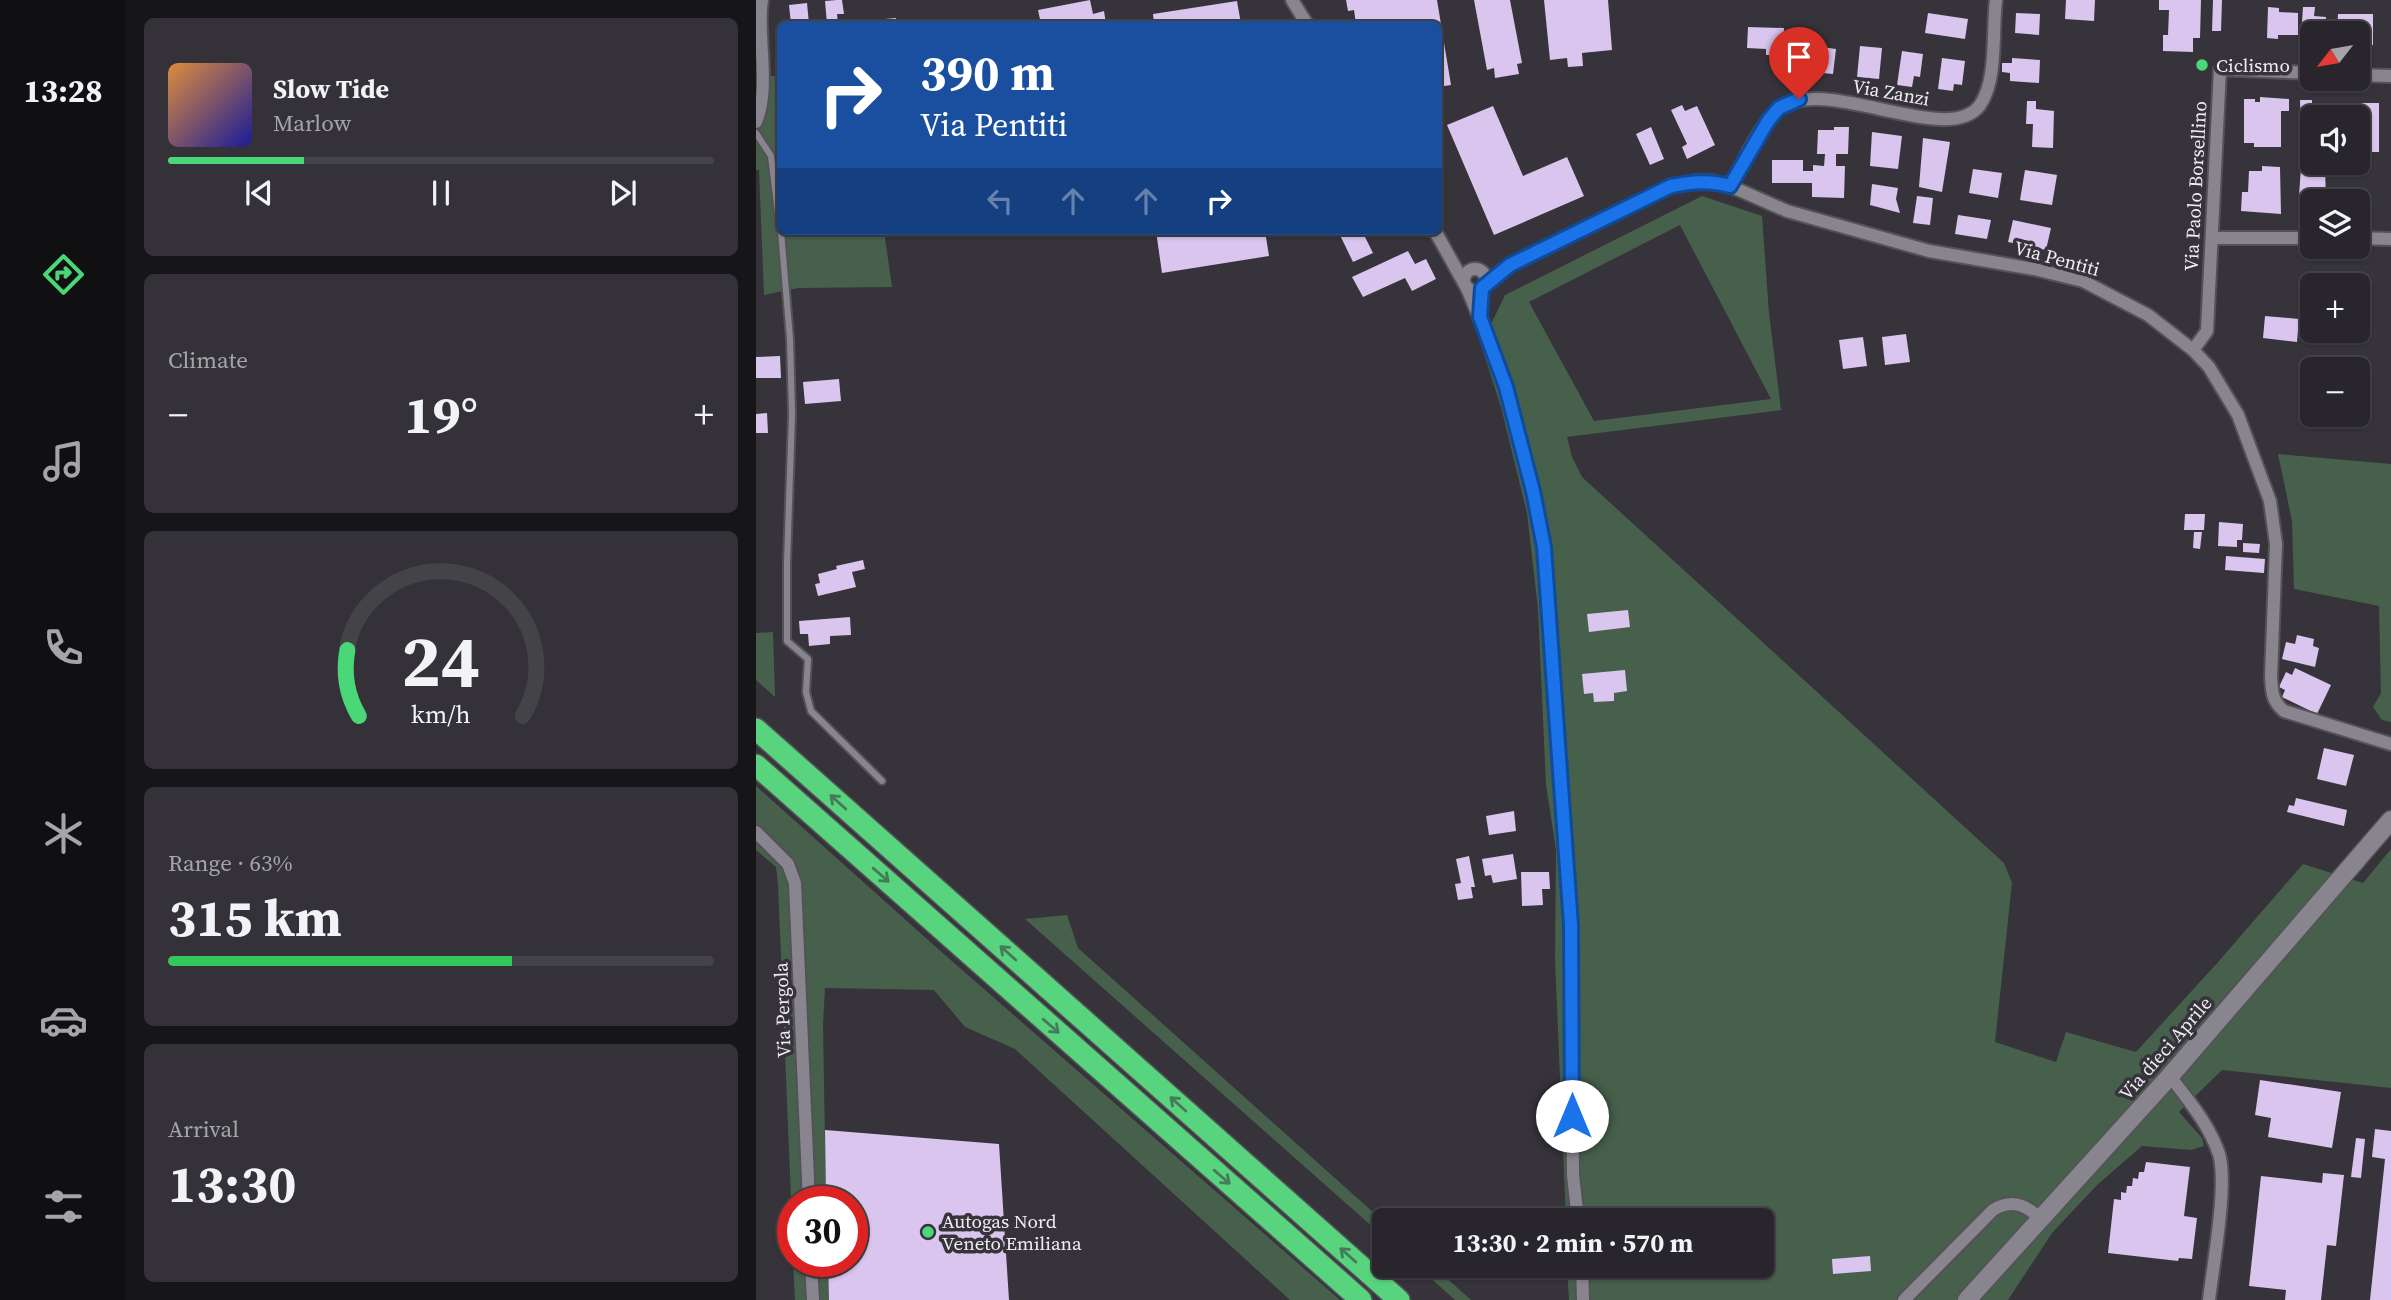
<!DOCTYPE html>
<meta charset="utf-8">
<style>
:root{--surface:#28262c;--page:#343238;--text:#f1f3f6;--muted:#a5a5a9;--line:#444348;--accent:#4ad778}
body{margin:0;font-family:"Source Serif 4",serif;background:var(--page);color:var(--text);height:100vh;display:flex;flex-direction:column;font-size:26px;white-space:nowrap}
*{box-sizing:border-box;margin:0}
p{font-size:23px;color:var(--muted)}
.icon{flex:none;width:38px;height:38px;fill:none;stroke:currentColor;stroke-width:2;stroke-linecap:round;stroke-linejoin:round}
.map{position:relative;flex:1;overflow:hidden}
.drawer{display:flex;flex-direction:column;gap:18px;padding:18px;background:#161518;width:630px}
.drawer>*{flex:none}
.top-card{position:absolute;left:21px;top:21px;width:665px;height:214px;border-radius:10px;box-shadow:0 2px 5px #0004,0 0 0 2px var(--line);background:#1a4fa0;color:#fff;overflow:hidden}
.needle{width:46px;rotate:239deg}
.buttons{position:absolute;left:1544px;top:21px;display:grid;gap:14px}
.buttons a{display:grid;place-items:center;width:70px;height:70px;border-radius:10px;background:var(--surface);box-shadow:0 2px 5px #0004,0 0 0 2px var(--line);font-size:35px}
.speed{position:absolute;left:21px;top:1186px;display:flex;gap:14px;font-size:35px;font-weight:700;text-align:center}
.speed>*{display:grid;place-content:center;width:91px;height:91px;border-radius:50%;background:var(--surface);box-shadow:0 2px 5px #0004,0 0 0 2px var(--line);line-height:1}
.speed .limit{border:10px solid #d22;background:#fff;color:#111}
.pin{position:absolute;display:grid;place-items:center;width:60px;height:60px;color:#fff;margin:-72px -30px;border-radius:50% 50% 50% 0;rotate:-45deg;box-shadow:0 0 7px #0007}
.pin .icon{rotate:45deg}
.me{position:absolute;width:77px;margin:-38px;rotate:0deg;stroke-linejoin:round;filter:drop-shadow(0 0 5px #0008)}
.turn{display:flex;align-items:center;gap:24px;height:147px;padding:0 28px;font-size:32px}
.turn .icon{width:91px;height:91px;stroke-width:2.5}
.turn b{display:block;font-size:49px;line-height:60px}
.lanes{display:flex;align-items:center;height:66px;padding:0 28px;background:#0003;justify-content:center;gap:35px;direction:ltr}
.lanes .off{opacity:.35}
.big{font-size:52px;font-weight:700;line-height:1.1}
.drawer .card{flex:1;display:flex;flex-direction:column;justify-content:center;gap:10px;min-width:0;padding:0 24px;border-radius:10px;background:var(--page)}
.drawer .dial{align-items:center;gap:0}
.dial svg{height:182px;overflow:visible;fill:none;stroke:var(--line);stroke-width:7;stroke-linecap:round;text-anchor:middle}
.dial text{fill:var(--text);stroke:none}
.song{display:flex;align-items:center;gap:21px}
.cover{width:84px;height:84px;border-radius:10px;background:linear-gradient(135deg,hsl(30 70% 55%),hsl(240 70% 35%))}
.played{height:7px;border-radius:4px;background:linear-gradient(90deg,var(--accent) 25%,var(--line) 25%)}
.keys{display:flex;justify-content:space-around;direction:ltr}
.heat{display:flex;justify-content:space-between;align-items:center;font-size:38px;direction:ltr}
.charge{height:10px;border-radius:5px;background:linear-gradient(90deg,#34c759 63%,var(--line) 0)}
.trip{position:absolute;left:616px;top:1208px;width:402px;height:70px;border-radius:10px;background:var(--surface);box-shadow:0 2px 5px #0004,0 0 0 2px var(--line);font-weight:700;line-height:70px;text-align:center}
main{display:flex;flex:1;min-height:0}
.tab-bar{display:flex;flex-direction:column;width:126px;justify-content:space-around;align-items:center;background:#100f12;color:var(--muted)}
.tab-bar .icon{width:49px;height:49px}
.tab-bar .selected{color:var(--accent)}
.tab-bar b{font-size:32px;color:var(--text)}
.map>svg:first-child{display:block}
</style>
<main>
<nav class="tab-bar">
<b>13:28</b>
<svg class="icon selected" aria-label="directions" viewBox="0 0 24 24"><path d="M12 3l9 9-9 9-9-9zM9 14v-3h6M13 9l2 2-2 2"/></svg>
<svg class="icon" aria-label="music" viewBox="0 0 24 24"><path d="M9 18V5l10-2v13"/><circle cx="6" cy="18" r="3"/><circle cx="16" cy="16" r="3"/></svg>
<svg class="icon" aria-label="phone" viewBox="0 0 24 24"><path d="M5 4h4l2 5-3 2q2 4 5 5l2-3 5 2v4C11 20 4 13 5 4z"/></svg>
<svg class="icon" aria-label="climate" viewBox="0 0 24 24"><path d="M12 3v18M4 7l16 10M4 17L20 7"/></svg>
<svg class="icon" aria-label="car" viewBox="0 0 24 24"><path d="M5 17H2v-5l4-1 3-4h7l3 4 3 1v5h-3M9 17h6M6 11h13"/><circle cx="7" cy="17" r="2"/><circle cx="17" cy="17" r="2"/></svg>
<svg class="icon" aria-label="filters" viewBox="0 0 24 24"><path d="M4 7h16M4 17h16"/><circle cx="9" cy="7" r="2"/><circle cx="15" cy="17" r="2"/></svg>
</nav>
<section class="drawer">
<div class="card">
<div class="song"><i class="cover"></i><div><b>Slow Tide</b><p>Marlow</p></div></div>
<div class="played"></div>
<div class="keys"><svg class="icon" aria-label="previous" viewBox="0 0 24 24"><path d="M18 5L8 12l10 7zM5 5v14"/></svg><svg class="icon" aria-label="pause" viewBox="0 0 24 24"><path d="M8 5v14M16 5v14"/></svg><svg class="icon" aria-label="next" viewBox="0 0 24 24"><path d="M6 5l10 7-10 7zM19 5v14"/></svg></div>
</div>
<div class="card"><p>Climate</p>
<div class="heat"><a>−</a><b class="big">19°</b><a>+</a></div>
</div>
<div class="card dial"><svg viewBox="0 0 100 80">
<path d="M14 69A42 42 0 1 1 86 69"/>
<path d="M14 69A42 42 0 0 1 9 40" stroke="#4ad778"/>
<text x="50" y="56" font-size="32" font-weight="700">24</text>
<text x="50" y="72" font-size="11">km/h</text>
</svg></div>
<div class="card"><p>Range · 63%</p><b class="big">315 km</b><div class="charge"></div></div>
<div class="card"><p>Arrival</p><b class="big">13:30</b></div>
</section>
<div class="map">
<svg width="1635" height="1300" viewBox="0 0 1635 1300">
<rect width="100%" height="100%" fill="#36333a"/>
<g fill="#46604b" fill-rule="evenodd">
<polygon points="0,3 13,76 24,76 24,231 128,231 136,287 42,288 8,295 3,170 0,170"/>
<path d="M946 196 1006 216 1013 313 1025 410 811 437 816 457 826 477 1248 863 1256 883 1239 1042 1300 1062 1310 1032 1380 1052 1463 961 1547 864 1607 883 1635 849V1088L1466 1070 1423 1112 1446 1138 1448 1146 1435 1150 1386 1146 1341 1185 1296 1233 1252 1300H813L811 1265H1006V1220H810L799 960 800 850 790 785 782 609 771 513 745 407 725 345 749 295ZM924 225 1015 399 838 421 773 302Z"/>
<polygon points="1522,454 1635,464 1635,722 1626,720 1617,707 1625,693 1623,606 1538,589 1536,521"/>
<polygon points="17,632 19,697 0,680 0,633"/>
<polygon points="0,786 181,948 584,1300 534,1300 259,1049 209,1027 178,990 69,988 67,1024 70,1202 37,1202 37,1247 22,884 20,867 0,850"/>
<polygon points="311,915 322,948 628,1222 628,1237 269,919"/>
<polygon points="37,1262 72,1262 73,1300 39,1300"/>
<polygon points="660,1265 676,1265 715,1300 699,1300"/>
</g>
<g fill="#d9c5ee">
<polygon points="81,0 86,0 88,14 81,14 82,24 71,24 69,1"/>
<polygon points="334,0 337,14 348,11 350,24 285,24 282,10"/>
<polygon points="590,0 681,0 695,85 682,87 682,24 600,24 598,10 592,11"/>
<polygon points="718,0 754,0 766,63 761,64 763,74 739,78 738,68 731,70"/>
<polygon points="788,0 852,0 856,50 826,53 827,66 812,67 811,58 794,60"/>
<polygon points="1310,0 1339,0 1338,21 1309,19"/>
<polygon points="1403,0 1445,0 1444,38 1437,38 1437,52 1407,51 1407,35 1412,35 1413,10 1403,10"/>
<polygon points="1457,0 1466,0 1465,31 1456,31"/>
<polygon points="481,1 485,24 398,24 397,14"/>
<polygon points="51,3 53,24 35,24 33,5"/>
<polygon points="1512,7 1523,8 1523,12 1542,13 1542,35 1522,35 1522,39 1511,38"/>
<polygon points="1547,7 1559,7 1558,16 1570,17 1569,33 1556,33 1556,38 1545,37"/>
<polygon points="1172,13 1212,19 1209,39 1169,33"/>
<polygon points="1260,13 1284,14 1283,35 1259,33"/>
<polygon points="1582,14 1617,14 1617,45 1606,45 1606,39 1601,39 1601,33 1581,33"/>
<polygon points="140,18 140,24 119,24 118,20"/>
<polygon points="256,19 257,24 233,24 233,22"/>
<polygon points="992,27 1028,28 1027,55 1010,55 1010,49 991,48"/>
<polygon points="1059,46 1080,49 1077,74 1056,72"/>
<polygon points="1104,46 1126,48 1123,79 1101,77"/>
<polygon points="1146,51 1167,54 1164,77 1158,76 1156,87 1141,85"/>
<polygon points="1186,58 1209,61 1206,85 1198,84 1197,91 1182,89"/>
<polygon points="1256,58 1284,60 1283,83 1254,81 1254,73 1246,72 1246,63 1256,63"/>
<polygon points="1504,97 1533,99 1533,111 1525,111 1525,147 1498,147 1498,143 1488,143 1488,99 1499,99 1499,102 1504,102"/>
<polygon points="1544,100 1556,100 1556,103 1573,103 1573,117 1556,117 1556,147 1545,147"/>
<polygon points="1271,101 1280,101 1280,109 1298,111 1297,148 1276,147 1277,124 1270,124"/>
<polygon points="1604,103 1623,103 1623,152 1601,152 1601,117 1594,117 1594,107 1604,107"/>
<polygon points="926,105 929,111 941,106 959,145 931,159 926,147 931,144 915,110"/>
<polygon points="737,106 767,176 811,157 828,196 738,235 691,125"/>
<polygon points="895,127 908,159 894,165 880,134"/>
<polygon points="1078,127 1093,127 1092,154 1080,154 1080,166 1089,166 1088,198 1056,197 1056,183 1016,183 1016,160 1047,160 1047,171 1057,171 1057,165 1068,166 1069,154 1061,154 1062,130 1078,130"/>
<polygon points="1116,132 1146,136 1142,169 1114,166"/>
<polygon points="1167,138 1194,142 1186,192 1163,187"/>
<polygon points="1506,166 1524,167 1525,214 1485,211 1486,192 1492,192 1493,171 1506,171"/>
<polygon points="1545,167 1569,167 1570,201 1556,201 1556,210 1542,210"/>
<polygon points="1217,169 1246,173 1242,198 1213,193"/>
<polygon points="1269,170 1301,175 1296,205 1264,200"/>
<polygon points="1116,184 1142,188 1140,199 1144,213 1114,205"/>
<polygon points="1161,196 1177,198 1174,225 1157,223"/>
<polygon points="1202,215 1235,220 1231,239 1199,234"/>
<polygon points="1257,220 1295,228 1290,250 1252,242"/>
<polygon points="400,231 509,231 513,256 406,273"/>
<polygon points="582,231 606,231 617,253 597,262"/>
<polygon points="652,251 659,264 670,259 680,279 656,291 649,278 607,297 596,277"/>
<polygon points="1509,316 1543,319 1541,342 1507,338"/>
<polygon points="1150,334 1154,362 1129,365 1126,337"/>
<polygon points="1107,337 1111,366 1087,369 1083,340"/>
<polygon points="24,356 25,378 0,378 0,357"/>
<polygon points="83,379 85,401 49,404 47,382"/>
<polygon points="11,413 12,433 0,433 0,414"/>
<polygon points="1429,514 1449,514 1448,530 1428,530"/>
<polygon points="1463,522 1487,524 1486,540 1481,540 1481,547 1462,546"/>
<polygon points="1438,532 1446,532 1444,549 1437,548"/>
<polygon points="1487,543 1504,544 1503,553 1487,552"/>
<polygon points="1470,556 1509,559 1508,573 1469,570"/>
<polygon points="107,560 109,569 96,572 100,587 62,596 59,584 64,583 62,574 81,569 80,566"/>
<polygon points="872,610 874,627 833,632 831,614"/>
<polygon points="94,617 95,635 74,636 74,644 53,646 52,634 44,634 43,621"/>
<polygon points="1541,635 1558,639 1557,646 1563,648 1559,667 1526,659 1530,642 1539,644"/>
<polygon points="1539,668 1575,685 1561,714 1526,697 1529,690 1523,687 1530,672 1536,675"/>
<polygon points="869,670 871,691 858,693 858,701 838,702 837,693 828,694 826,674"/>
<polygon points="1568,748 1598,755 1590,786 1561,779"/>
<polygon points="1540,798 1591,810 1588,826 1531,812 1533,805 1538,806"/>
<polygon points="758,811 760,831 733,835 730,816"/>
<polygon points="757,854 761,879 737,883 735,875 729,876 726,859"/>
<polygon points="713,856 719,887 715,887 717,898 702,900 699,884 705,883 700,859"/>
<polygon points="765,872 793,872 794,889 786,889 787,905 766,906"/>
<polygon points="1504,1080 1585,1092 1576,1148 1512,1137 1515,1118 1499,1115"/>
<polygon points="1619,1129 1635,1131 1635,1300 1614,1300 1629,1159 1616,1157"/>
<polygon points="69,1130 243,1144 253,1300 73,1300 72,1262 96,1262 96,1202 70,1202"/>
<polygon points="1600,1138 1609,1139 1605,1178 1595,1177"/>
<polygon points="1390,1162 1434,1167 1428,1216 1441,1218 1436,1259 1423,1258 1422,1261 1352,1253 1358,1199 1365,1200 1365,1192 1370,1193 1371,1186 1376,1186 1377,1178 1382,1179 1383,1172 1388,1172"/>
<polygon points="1567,1173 1588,1175 1580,1246 1571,1245 1565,1300 1529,1300 1530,1290 1493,1286 1505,1176 1566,1183"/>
<polygon points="1114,1256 1115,1271 1077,1274 1076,1259"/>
</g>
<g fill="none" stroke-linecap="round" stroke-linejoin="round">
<g stroke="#545257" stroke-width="10">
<g id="service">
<polyline points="0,133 15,156 24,230"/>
<polyline points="25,231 34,339 36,414 31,563 31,641 52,659 50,692 55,711 126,781"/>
</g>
</g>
<g stroke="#545257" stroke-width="16">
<g id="minor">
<polyline points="536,0 551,24"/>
<polyline points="1601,75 1635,76"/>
<path d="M0 122C15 87 0 32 6 0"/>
<path d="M974 186C987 164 1003 125 1023 109 1068 73 1193 149 1224 105 1242 79 1236 30 1240 0"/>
<polyline points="679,231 708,283"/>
<polyline points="1457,238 1556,238"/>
<polyline points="1601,238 1635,239"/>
<circle cx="719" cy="280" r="11"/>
<path d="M728 285 754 265 915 186 940 181H955L974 186 1031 211 1173 251 1278 269 1327 281 1392 315 1437 350 1453 367 1482 415 1514 501 1520 544 1515 677C1516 692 1516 701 1528 711L1635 744"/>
<polyline points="710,286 744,367 777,491 788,547 815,925 817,1175 822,1220"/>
<polyline points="1437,350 1451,331 1464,69 1556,73"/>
<polyline points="0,832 32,864 39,883 53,1202"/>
<path d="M1414 1076C1432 1100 1453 1124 1463 1154 1472 1184 1457 1265 1453 1300"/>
<polyline points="55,1262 57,1300"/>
<polyline points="826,1265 827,1300"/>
<path d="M1148 1300 1237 1210C1255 1199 1270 1204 1284 1219"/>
</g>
</g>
<g stroke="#545257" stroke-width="21">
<polyline id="secondary" points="1211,1300 1414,1076 1635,820"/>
</g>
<g stroke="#545257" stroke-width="24">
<g id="motorway">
<polyline points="0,729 643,1300"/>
<polyline points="0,765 605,1300"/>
</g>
</g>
<use href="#service" stroke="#89858e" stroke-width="6"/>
<use href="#minor" stroke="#89858e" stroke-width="12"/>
<use href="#secondary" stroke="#89858e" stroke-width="18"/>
<use href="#motorway" stroke="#57d47d" stroke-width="21"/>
</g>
<defs><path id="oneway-shaft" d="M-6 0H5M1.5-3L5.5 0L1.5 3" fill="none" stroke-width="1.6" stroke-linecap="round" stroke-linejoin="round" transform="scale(1.75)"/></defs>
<g stroke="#457b58">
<use href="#oneway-shaft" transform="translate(82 802) rotate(-138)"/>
<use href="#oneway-shaft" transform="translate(125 875) rotate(41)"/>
<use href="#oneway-shaft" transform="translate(252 953) rotate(-138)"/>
<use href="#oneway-shaft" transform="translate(295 1026) rotate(41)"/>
<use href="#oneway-shaft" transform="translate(422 1104) rotate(-138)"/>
<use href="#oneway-shaft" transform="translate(466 1177) rotate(41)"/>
<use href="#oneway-shaft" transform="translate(592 1255) rotate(-138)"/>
</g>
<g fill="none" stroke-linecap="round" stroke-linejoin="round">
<g stroke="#114b97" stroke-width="18">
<path id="route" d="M816 1116 815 925 788 547 777 491 750 387 724 317 726 288 754 265 915 186C937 182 952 180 974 186L1012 121 1023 108 1043 99"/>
</g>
<use href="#route" stroke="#1a73e8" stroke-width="12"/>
</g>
<g fill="#4ad778" stroke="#36333a" stroke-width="2.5">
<circle cx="1446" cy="65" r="7"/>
<circle cx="172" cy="1232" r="7"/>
</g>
<g text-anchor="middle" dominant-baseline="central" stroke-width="7" stroke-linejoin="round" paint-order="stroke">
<g font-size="19" fill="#efedf2" stroke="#36333a" text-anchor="start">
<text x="1460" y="65">Ciclismo</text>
<text x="186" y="1221">Autogas Nord<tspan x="186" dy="22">Veneto Emiliana</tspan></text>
</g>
<g font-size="19" fill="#efedf2" stroke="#36333a">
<text transform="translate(1135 92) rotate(10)">Via Zanzi</text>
<text transform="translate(1439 186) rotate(-87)">Via Paolo Borsellino</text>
<text transform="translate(1301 258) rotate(15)">Via Pentiti</text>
<text transform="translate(26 1010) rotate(-92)">Via Pergola</text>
<text transform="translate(1409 1048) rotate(-49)">Via dieci Aprile</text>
</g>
</g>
</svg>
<div class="buttons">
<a><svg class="needle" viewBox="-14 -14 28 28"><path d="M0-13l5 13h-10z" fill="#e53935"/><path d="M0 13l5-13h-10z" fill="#a5a5a9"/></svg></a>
<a><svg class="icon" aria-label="sound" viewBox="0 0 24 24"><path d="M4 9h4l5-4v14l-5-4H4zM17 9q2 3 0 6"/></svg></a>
<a><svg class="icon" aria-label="layers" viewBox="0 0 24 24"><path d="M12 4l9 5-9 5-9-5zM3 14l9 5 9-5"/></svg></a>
<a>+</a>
<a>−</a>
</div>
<div class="speed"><div class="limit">30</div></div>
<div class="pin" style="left:1043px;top:99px;background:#d93025"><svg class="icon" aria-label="arrive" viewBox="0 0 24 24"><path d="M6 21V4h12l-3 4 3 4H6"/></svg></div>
<svg class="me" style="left:816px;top:1116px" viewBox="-20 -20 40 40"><circle r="19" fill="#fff"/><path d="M0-13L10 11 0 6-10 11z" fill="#1a73e8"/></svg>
<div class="trip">13:30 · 2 min · 570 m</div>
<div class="top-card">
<div class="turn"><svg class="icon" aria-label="right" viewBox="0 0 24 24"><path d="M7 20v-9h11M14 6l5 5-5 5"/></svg><div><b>390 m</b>Via Pentiti</div></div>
<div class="lanes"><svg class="icon off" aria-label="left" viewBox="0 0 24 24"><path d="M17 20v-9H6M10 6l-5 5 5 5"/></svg><svg class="icon off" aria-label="ahead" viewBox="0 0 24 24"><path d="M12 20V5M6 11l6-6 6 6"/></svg><svg class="icon off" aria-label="ahead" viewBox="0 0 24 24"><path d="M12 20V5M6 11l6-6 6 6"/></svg><svg class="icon" aria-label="right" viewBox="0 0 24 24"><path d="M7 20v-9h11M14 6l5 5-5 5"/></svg></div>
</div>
</div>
</main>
